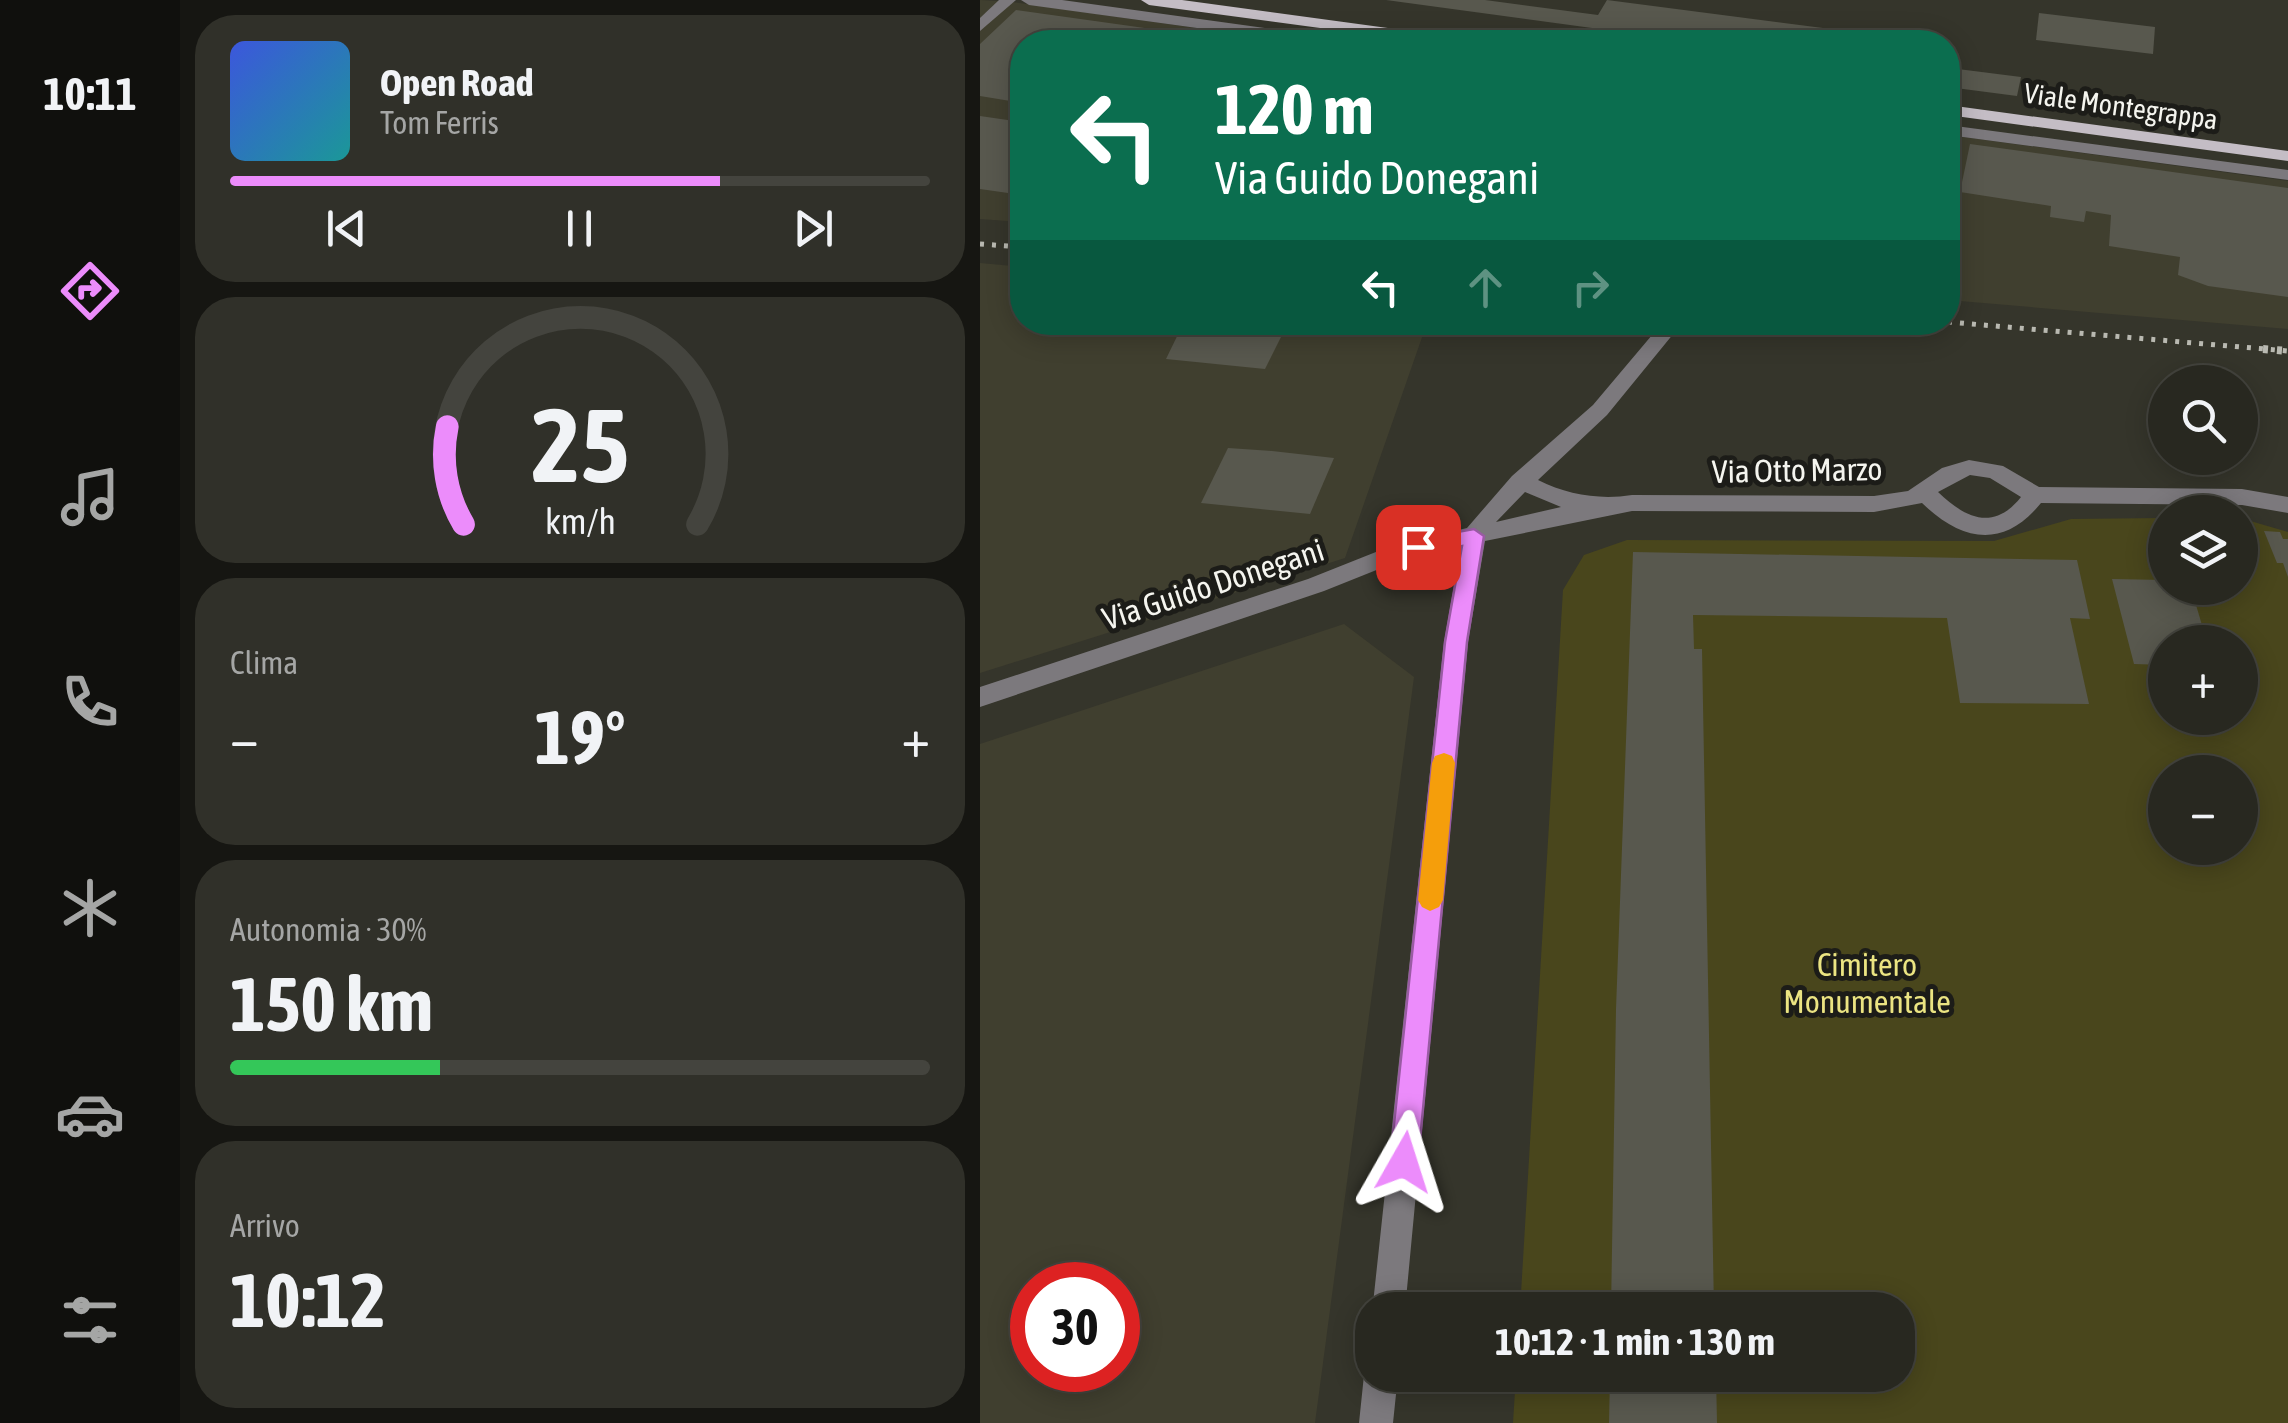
<!DOCTYPE html>
<html lang="it">
<meta charset="utf-8">
<style>
:root{--surface:#282820;--page:#303029;--text:#f1f3f6;--muted:#a5a6a5;--line:#44443e;--accent:#ec8cfb}
body{margin:0;font-family:"Asap Condensed",sans-serif;background:var(--page);color:var(--text);height:100vh;display:flex;flex-direction:column;font-size:38px;white-space:nowrap}
*{box-sizing:border-box;margin:0}
p{font-size:32px;color:var(--muted)}
.icon{flex:none;width:55px;height:55px;fill:none;stroke:currentColor;stroke-width:2;stroke-linecap:round;stroke-linejoin:round}
.map{position:relative;flex:1;overflow:hidden}
.drawer{display:flex;flex-direction:column;gap:15px;padding:15px;background:#161612;width:800px}
.drawer>*{flex:none}
.top-card{position:absolute;left:30px;top:30px;width:950px;height:305px;border-radius:40px;box-shadow:0 5px 25px #0003,0 0 0 2px var(--line);background:#0b6e4f;color:#fff;overflow:hidden}
.tools{position:absolute;left:1168px;top:365px;display:grid;gap:20px}
.tools a{display:grid;place-items:center;width:110px;height:110px;border-radius:50%;background:var(--surface);box-shadow:0 5px 25px #0003,0 0 0 2px var(--line);font-size:50px}
.speed{position:absolute;left:30px;top:1262px;display:flex;gap:20px;font-size:50px;font-weight:700;text-align:center}
.speed>*{display:grid;place-content:center;width:130px;height:130px;border-radius:50%;background:var(--surface);box-shadow:0 5px 25px #0003,0 0 0 2px var(--line);line-height:1}
.speed .limit{border:15px solid #d22;background:#fff;color:#111}
.pin{position:absolute;display:grid;place-items:center;width:85px;height:85px;color:#fff;margin:-42px;border-radius:20px;box-shadow:0 5px 15px #0006}
.me{position:absolute;width:110px;margin:-55px;rotate:6deg;stroke-linejoin:round;filter:drop-shadow(0 0 8px #0008)}
.turn{display:flex;align-items:center;gap:35px;height:210px;padding:0 40px;font-size:45px}
.turn .icon{width:130px;height:130px;stroke-width:2.5}
.turn b{display:block;font-size:70px;line-height:85px}
.lanes{display:flex;align-items:center;height:95px;padding:0 40px;background:#0003;justify-content:center;gap:50px;direction:ltr}
.lanes .off{opacity:.35}
.big{font-size:75px;font-weight:700;line-height:1.1}
.drawer .card{flex:1;display:flex;flex-direction:column;justify-content:center;gap:15px;min-width:0;padding:0 35px;border-radius:40px;background:var(--page)}
.drawer .dial{align-items:center;gap:0}
.dial svg{height:260px;overflow:visible;fill:none;stroke:var(--line);stroke-width:7;stroke-linecap:round;text-anchor:middle}
.dial text{fill:var(--text);stroke:none}
.song{display:flex;align-items:center;gap:30px}
.cover{width:120px;height:120px;border-radius:15px;background:linear-gradient(135deg,hsl(230 70% 55%),hsl(180 70% 35%))}
.played{height:10px;border-radius:5px;background:linear-gradient(90deg,var(--accent) 70%,var(--line) 70%)}
.keys{display:flex;justify-content:space-around;direction:ltr}
.heat{display:flex;justify-content:space-between;align-items:center;font-size:55px;direction:ltr}
.charge{height:15px;border-radius:8px;background:linear-gradient(90deg,#34c759 30%,var(--line) 0)}
.trip{position:absolute;left:375px;top:1292px;width:560px;height:100px;border-radius:40px;background:var(--surface);box-shadow:0 5px 25px #0003,0 0 0 2px var(--line);font-weight:700;line-height:100px;text-align:center}
main{display:flex;flex:1;min-height:0}
.tabs{display:flex;flex-direction:column;width:180px;justify-content:space-around;align-items:center;background:#10100d;color:var(--muted)}
.tabs .icon{width:70px;height:70px}
.tabs .on{color:var(--accent)}
.tabs b{font-size:45px;color:var(--text)}
.map>svg:first-child{display:block}
</style>
<main>
<nav class="tabs">
<b>10:11</b>
<svg class="icon on" aria-label="directions" viewBox="0 0 24 24"><path d="M12 3l9 9-9 9-9-9zM9 14v-3h6M13 9l2 2-2 2"/></svg>
<svg class="icon" aria-label="music" viewBox="0 0 24 24"><path d="M9 18V5l10-2v13"/><circle cx="6" cy="18" r="3"/><circle cx="16" cy="16" r="3"/></svg>
<svg class="icon" aria-label="phone" viewBox="0 0 24 24"><path d="M5 4h4l2 5-3 2q2 4 5 5l2-3 5 2v4C11 20 4 13 5 4z"/></svg>
<svg class="icon" aria-label="climate" viewBox="0 0 24 24"><path d="M12 3v18M4 7l16 10M4 17L20 7"/></svg>
<svg class="icon" aria-label="car" viewBox="0 0 24 24"><path d="M5 17H2v-5l4-1 3-4h7l3 4 3 1v5h-3M9 17h6M6 11h13"/><circle cx="7" cy="17" r="2"/><circle cx="17" cy="17" r="2"/></svg>
<svg class="icon" aria-label="filters" viewBox="0 0 24 24"><path d="M4 7h16M4 17h16"/><circle cx="9" cy="7" r="2"/><circle cx="15" cy="17" r="2"/></svg>
</nav>
<section class="drawer">
<div class="card">
<div class="song"><i class="cover"></i><div><b>Open Road</b><p>Tom Ferris</p></div></div>
<div class="played"></div>
<div class="keys"><svg class="icon" aria-label="previous" viewBox="0 0 24 24"><path d="M18 5L8 12l10 7zM5 5v14"/></svg><svg class="icon" aria-label="pause" viewBox="0 0 24 24"><path d="M8 5v14M16 5v14"/></svg><svg class="icon" aria-label="next" viewBox="0 0 24 24"><path d="M6 5l10 7-10 7zM19 5v14"/></svg></div>
</div>
<div class="card dial"><svg viewBox="0 0 100 80">
<path d="M14 69A42 42 0 1 1 86 69"/>
<path d="M14 69A42 42 0 0 1 9 39" stroke="#ec8cfb"/>
<text x="50" y="56" font-size="32" font-weight="700">25</text>
<text x="50" y="72" font-size="11">km/h</text>
</svg></div>
<div class="card"><p>Clima</p>
<div class="heat"><a>−</a><b class="big">19°</b><a>+</a></div>
</div>
<div class="card"><p>Autonomia · 30%</p><b class="big">150 km</b><div class="charge"></div></div>
<div class="card"><p>Arrivo</p><b class="big">10:12</b></div>
</section>
<div class="map">
<svg width="1308" height="1423" viewBox="0 0 1308 1423">
<rect width="100%" height="100%" fill="#35352b"/>
<g fill="#403f2f" fill-rule="evenodd">
<polygon points="0,0 32,2 315,42 42,42 42,222 0,219"/>
<polygon points="968,135 1308,181 1308,329 968,300"/>
<polygon points="0,263 42,267 42,322 447,323 365,558 0,673"/>
<path d="M364 624 434 677 335 1423H0V744ZM138 1285V1370H52V1285Z"/>
</g>
<path fill="#49461c" fill-rule="evenodd" d="M1185 518V588H1260V518L1308 532V1423H533L536 1375H918V1310H540L583 590 604 555 647 540 1014 541 1091 519ZM1185 642H1260V718H1185ZM1185 772H1260V848H1185Z"/>
<g fill="#58584e">
<polygon points="406,0 505,0 618,15 627,0 843,28 838,42 715,42"/>
<polygon points="36,10 222,36 216,42 42,42 42,103 0,96 0,44"/>
<polygon points="1059,13 1175,27 1173,54 1056,40"/>
<polygon points="970,68 1041,77 1037,96 968,87"/>
<polygon points="0,116 42,122 42,189 35,194 0,189"/>
<polygon points="990,144 1308,188 1308,297 1228,286 1198,275 1200,257 1129,246 1131,215 1106,211 1104,222 1070,217 1071,206 980,192"/>
<polygon points="204,322 217,322 304,331 285,369 186,359"/>
<polygon points="248,448 292,451 354,458 330,514 221,503"/>
<polygon points="1284,531 1300,532 1303,539 1308,539 1308,577 1303,563 1297,563"/>
<polygon points="653,552 1097,560 1110,619 1090,618 1109,704 980,703 967,618 713,615 714,649 722,649 734,1310 631,1310 636,1009"/>
<polygon points="1132,579 1185,580 1185,588 1211,588 1227,642 1185,642 1185,665 1154,664"/>
<polygon points="630,1375 736,1375 737,1423 629,1423"/>
</g>
<g fill="none" stroke-linecap="round" stroke-linejoin="round">
<g fill="#7c797d" fill-rule="evenodd">
<polygon points="19,0 36,0 0,31 0,18"/>
<polygon points="41,0 82,0 349,37 357,42 319,42 49,5"/>
<polygon points="968,125 1308,170 1308,180 968,135"/>
<path d="M683 322H703L627 415 558 480C588 495 620 500 652 495L894 496 928 491 962 468 989 460 1023 466 1059 487 1262 489 1308 497V513L1262 505 1061 503C1024 549 982 542 942 503L894 512 652 511 505 541 488 642 425 1310 392 1313 464 642 481 546 424 559 344 591 0 707V687L328 579 411 546 487 528 532 476 613 405ZM990 475 1010 478 1041 497C1014 531 986 519 958 492ZM545 492 581 507 516 522Z"/>
<polygon points="392,1361 392,1375 418,1375 413,1423 379,1423 384,1375"/>
</g>
<g fill="#c4bdc5" fill-rule="evenodd">
<polygon points="161,0 202,0 474,37 482,42 444,42 169,5"/>
<polygon points="968,105 1308,151 1308,161 968,115"/>
</g>
<g stroke="#b9b9b1" stroke-width="5" stroke-dasharray="4 8" stroke-linecap="butt">
<polyline points="0,244 42,247"/>
<polyline points="968,322 1308,351"/>
</g>
<polyline stroke="#b9b9b1" stroke-width="8" stroke-dasharray="5 9" stroke-linecap="butt" points="1283,349 1308,351"/>
</g>
<polygon fill="#ec8cfb" stroke="#995ba3" stroke-width="2.5" points="494,529 504,536 487,642 438,1162 434,1172 424,1176 414,1172 410,1162 465,642 482,546 438,554 428,547 438,539"/>
<polygon fill="#f59e0b" points="464,753 472,756 475,763 463,900 459,907 450,911 442,907 438,900 452,763 455,756"/>
<g text-anchor="middle" dominant-baseline="central" stroke-width="10" stroke-linejoin="round" paint-order="stroke">
<g font-size="28" fill="#f5f5ef" stroke="#1c1c18">
<text transform="translate(1141 106) rotate(8)">Viale Montegrappa</text>
</g>
<g font-size="32" fill="#f5f5ef" stroke="#1c1c18">
<text transform="translate(817 470) rotate(-1)">Via Otto Marzo</text>
<text transform="translate(233 584) rotate(-18)">Via Guido Donegani</text>
</g>
<g font-size="32" fill="#ebe482" stroke="#1c1c18">
<text x="887" y="964">Cimitero<tspan x="887" dy="37">Monumentale</tspan></text>
</g>
</g>
</svg>
<div class="tools">
<a><svg class="icon" aria-label="search" viewBox="0 0 24 24"><circle cx="10" cy="10" r="6"/><path d="M15 15l6 6"/></svg></a>
<a><svg class="icon" aria-label="layers" viewBox="0 0 24 24"><path d="M12 4l9 5-9 5-9-5zM3 14l9 5 9-5"/></svg></a>
<a>+</a>
<a>−</a>
</div>
<div class="speed"><div class="limit">30</div></div>
<div class="pin" style="left:438px;top:547px;background:#d93025"><svg class="icon" aria-label="arrive" viewBox="0 0 24 24"><path d="M6 21V4h12l-3 4 3 4H6"/></svg></div>
<svg class="me" style="left:424px;top:1162px" viewBox="-20 -20 40 40"><path d="M0-17L14 15 0 8-14 15z" fill="#ec8cfb" stroke="#fff" stroke-width="4"/></svg>
<div class="trip">10:12 · 1 min · 130 m</div>
<div class="top-card">
<div class="turn"><svg class="icon" aria-label="left" viewBox="0 0 24 24"><path d="M17 20v-9H6M10 6l-5 5 5 5"/></svg><div><b>120 m</b>Via Guido Donegani</div></div>
<div class="lanes"><svg class="icon" aria-label="left" viewBox="0 0 24 24"><path d="M17 20v-9H6M10 6l-5 5 5 5"/></svg><svg class="icon off" aria-label="ahead" viewBox="0 0 24 24"><path d="M12 20V5M6 11l6-6 6 6"/></svg><svg class="icon off" aria-label="right" viewBox="0 0 24 24"><path d="M7 20v-9h11M14 6l5 5-5 5"/></svg></div>
</div>
</div>
</main>
